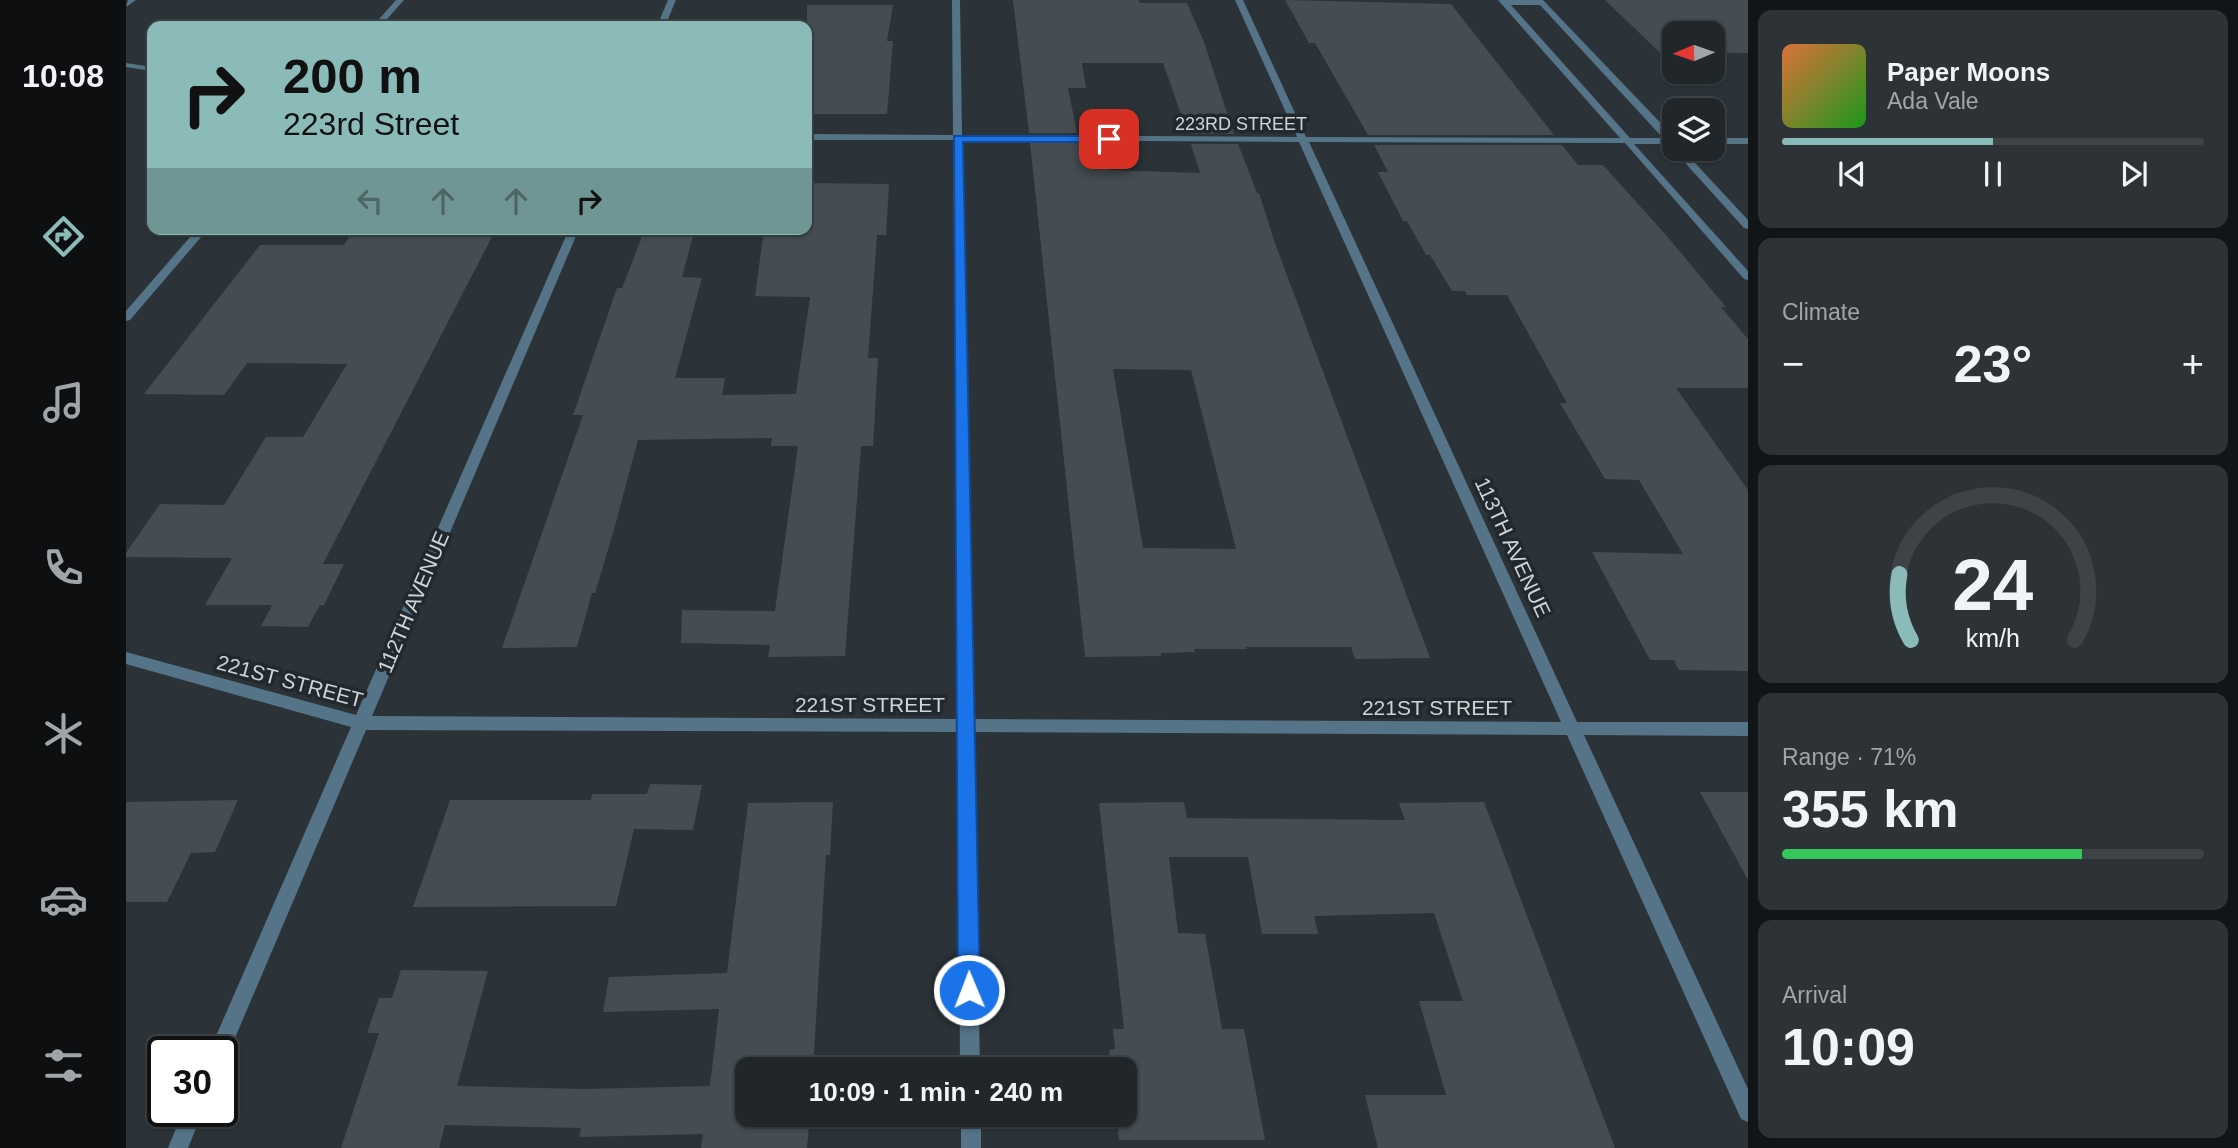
<!DOCTYPE html>
<meta charset="utf-8">
<style>
:root{--surface:#20262a;--page:#2d3236;--text:#f1f3f6;--muted:#a2a5a8;--line:#3d4347;--accent:#8bbbb9}
body{margin:0;font-family:Helvetica,sans-serif;background:var(--page);color:var(--text);height:100vh;display:flex;flex-direction:column;font-size:26px;white-space:nowrap}
*{box-sizing:border-box;margin:0}
p{font-size:23px;color:var(--muted)}
.icon{flex:none;width:38px;height:38px;fill:none;stroke:currentColor;stroke-width:2;stroke-linecap:round;stroke-linejoin:round}
.map{position:relative;flex:1;overflow:hidden}
.sheet{display:flex;flex-direction:column;gap:10px;padding:10px;background:#121517;width:490px}
.sheet>*{flex:none}
.top-card{position:absolute;left:21px;top:21px;width:665px;height:214px;border-radius:14px;box-shadow:0 2px 5px #0004,0 0 0 2px var(--line);background:#8bbbb9;color:#111;overflow:hidden}
.needle{width:46px;rotate:268deg}
.tools{position:absolute;left:1536px;top:21px;display:grid;gap:14px}
.tools a{display:grid;place-items:center;width:63px;height:63px;border-radius:14px;background:var(--surface);box-shadow:0 2px 5px #0004,0 0 0 2px var(--line);font-size:35px}
.speed{position:absolute;left:21px;top:1036px;display:flex;gap:14px;font-size:35px;font-weight:700;text-align:center}
.speed>*{display:grid;place-content:center;width:91px;height:91px;border-radius:50%;background:var(--surface);box-shadow:0 2px 5px #0004,0 0 0 2px var(--line);line-height:1}
.speed .limit{border:4px solid #111;border-radius:10px;background:#fff;color:#111}
.pin{position:absolute;display:grid;place-items:center;width:60px;height:60px;color:#fff;margin:-30px;border-radius:14px;box-shadow:0 4px 10px #0006}
.me{position:absolute;width:77px;margin:-38px;rotate:359deg;stroke-linejoin:round;filter:drop-shadow(0 0 5px #0008)}
.turn{display:flex;align-items:center;gap:24px;height:147px;padding:0 21px;font-size:32px}
.turn .icon{width:91px;height:91px;stroke-width:2.5}
.turn b{display:block;font-size:49px;line-height:60px}
.lanes{display:flex;align-items:center;height:66px;padding:0 21px;background:#0003;justify-content:center;gap:35px;direction:ltr}
.lanes .off{opacity:.35}
.big{font-size:52px;font-weight:600;line-height:1.1}
.sheet .widget{flex:1;display:flex;flex-direction:column;justify-content:center;gap:10px;min-width:0;padding:0 24px;border-radius:14px;background:var(--page)}
.sheet .dial{align-items:center;gap:0}
.dial svg{height:182px;overflow:visible;fill:none;stroke:var(--line);stroke-width:7;stroke-linecap:round;text-anchor:middle}
.dial text{fill:var(--text);stroke:none}
.song{display:flex;align-items:center;gap:21px}
.cover{width:84px;height:84px;border-radius:10px;background:linear-gradient(135deg,hsl(20 70% 55%),hsl(120 70% 35%))}
.played{height:7px;border-radius:4px;background:linear-gradient(90deg,var(--accent) 50%,var(--line) 50%)}
.keys{display:flex;justify-content:space-around;direction:ltr}
.heat{display:flex;justify-content:space-between;align-items:center;font-size:38px;direction:ltr}
.charge{height:10px;border-radius:5px;background:linear-gradient(90deg,#34c759 71%,var(--line) 0)}
.trip{position:absolute;left:609px;top:1057px;width:402px;height:70px;border-radius:14px;background:var(--surface);box-shadow:0 2px 5px #0004,0 0 0 2px var(--line);font-weight:600;line-height:70px;text-align:center}
main{display:flex;flex:1;min-height:0}
.dock{display:flex;flex-direction:column;width:126px;justify-content:space-around;align-items:center;background:#0d0f11;color:var(--muted)}
.dock .icon{width:49px;height:49px}
.dock .selected{color:var(--accent)}
.dock b{font-size:32px;color:var(--text)}
.map>svg:first-child{display:block}
</style>
<main>
<nav class="dock">
<b>10:08</b>
<svg class="icon selected" aria-label="directions" viewBox="0 0 24 24"><path d="M12 3l9 9-9 9-9-9zM9 14v-3h6M13 9l2 2-2 2"/></svg>
<svg class="icon" aria-label="music" viewBox="0 0 24 24"><path d="M9 18V5l10-2v13"/><circle cx="6" cy="18" r="3"/><circle cx="16" cy="16" r="3"/></svg>
<svg class="icon" aria-label="phone" viewBox="0 0 24 24"><path d="M5 4h4l2 5-3 2q2 4 5 5l2-3 5 2v4C11 20 4 13 5 4z"/></svg>
<svg class="icon" aria-label="climate" viewBox="0 0 24 24"><path d="M12 3v18M4 7l16 10M4 17L20 7"/></svg>
<svg class="icon" aria-label="car" viewBox="0 0 24 24"><path d="M5 17H2v-5l4-1 3-4h7l3 4 3 1v5h-3M9 17h6M6 11h13"/><circle cx="7" cy="17" r="2"/><circle cx="17" cy="17" r="2"/></svg>
<svg class="icon" aria-label="filters" viewBox="0 0 24 24"><path d="M4 7h16M4 17h16"/><circle cx="9" cy="7" r="2"/><circle cx="15" cy="17" r="2"/></svg>
</nav>
<div class="map">
<svg width="1622" height="1148" viewBox="0 0 1622 1148">
<rect width="100%" height="100%" fill="#2b3338"/>
<g fill="#454d52" fill-rule="evenodd">
<polygon points="887,0 1013,0 1014,3 1061,3 1078,42 1108,134 1062,134 1037,63 956,63 960,88 942,88 951,133 903,133"/>
<polygon points="1159,0 1325,4 1428,135 1242,135 1189,43 1183,43"/>
<polygon points="1479,0 1622,0 1622,53 1587,53 1587,33 1549,33 1549,67"/>
<polygon points="681,5 767,5 761,41 767,41 761,114 681,114"/>
<path d="M904 143H953L956 162H983L984 170 1074 173 1065 144H1112L1131 193H1133L1149 243 1304 658 1229 659 1225 647H1120L1121 649H1068L1069 652 1035 653V656L959 657ZM987 369 1065 370 1110 549 1017 548Z"/>
<polygon points="1248,145 1436,145 1452,165 1477,165 1540,235 1600,307 1595,307 1622,339 1622,388 1550,388 1622,490 1622,671 1553,670 1548,660 1524,660 1466,552 1557,554 1513,480 1479,479 1434,403 1441,403 1381,295 1341,295 1339,291 1326,291 1304,255 1300,255 1281,221 1277,221 1252,172 1262,172"/>
<polygon points="681,183 763,184 760,235 751,235 742,358 752,358 747,446 735,446 719,656 642,657 644,645 555,643 556,610 649,611 672,446 645,446 646,438 512,440 487,533 469,593 466,593 451,647 376,648 457,415 447,415 491,288 496,288 519,229 569,229 556,277 576,278 549,378 599,378 596,395 670,394 684,297 629,296 638,229 681,229"/>
<polygon points="228,229 370,229 197,564 218,564 198,605 194,605 182,627 135,626 146,605 79,605 106,558 0,557 0,553 34,504 98,505 140,437 177,437 221,364 121,363 98,395 18,394 134,245 218,245"/>
<polygon points="524,784 576,785 567,830 508,829 490,906 287,907 324,800 465,800 466,794 521,794"/>
<polygon points="1574,792 1622,792 1622,880"/>
<polygon points="112,800 89,852 65,853 41,902 0,902 0,802"/>
<polygon points="707,802 704,855 700,855 687,1069 621,1069 621,1115 684,1115 681,1148 575,1148 577,1134 453,1137 455,1128 319,1125 313,1148 215,1148 253,1033 241,1033 253,998 266,998 275,970 362,971 331,1086 460,1089 584,1086 593,1009 477,1012 483,977 601,973 622,803"/>
<polygon points="1058,802 1061,818 1279,820 1273,803 1358,802 1489,1148 1252,1148 1239,1095 1320,1095 1293,1001 1337,1001 1308,913 1188,916 1192,934 1136,934 1122,857 1043,857 1052,933 1079,934 1096,1029 1118,1029 1139,1140 993,1140 991,1115 999,1115 999,1069 985,1069 983,1050 989,1049 987,1029 998,1029 973,803"/>
</g>
<g fill="none" stroke-linecap="round" stroke-linejoin="round">
<g fill="#557487" fill-rule="evenodd">
<polygon points="2,0 10,0 0,7"/>
<polygon points="270,0 278,0 255,26 247,26"/>
<polygon points="542,0 550,0 539,26 531,26"/>
<path d="M826 0H834L836 135 1171 137 1109 0H1117L1180 137 1494 138 1372 0H1417L1549 138V149H1556L1622 220V229L1618 228 1542 144H1508L1622 271V280L1618 279 1499 143 1183 142 1451 722H1622V736L1458 735 1622 1089V1122L1615 1119 1441 735 848 732 854 1069H834L832 732 240 730 100 1059 96 1060V1052H83L225 727 0 664V652L230 715 443 229H453L246 716 832 719 827 140H681V134L827 135ZM1385 5H1414L1537 138H1504ZM836 140 1173 142 1435 722 847 719Z"/>
<polygon points="0,63 26,67 26,71 0,67"/>
<rect x="1587" y="138" width="35" height="6"/>
<polygon points="71,229 82,229 4,320 0,321 0,311"/>
<polygon points="57,1111 77,1111 62,1148 42,1148"/>
<rect x="835" y="1115" width="20" height="33"/>
</g>
</g>
<polygon fill="#1a73e8" stroke="#114b97" stroke-width="2" points="828,136 983,136 988,139 983,142 837,142 854,990 851,997 843,1000 835,997 832,990"/>
<g text-anchor="middle" dominant-baseline="central" stroke-width="7" stroke-linejoin="round" paint-order="stroke">
<g font-size="18" fill="#cfd4d7" stroke="#22292e">
<text x="1115" y="124">223RD STREET</text>
</g>
<g font-size="21" fill="#cfd4d7" stroke="#22292e">
<text transform="translate(1387 547) rotate(65)">113TH AVENUE</text>
<text transform="translate(287 602) rotate(-67)">112TH AVENUE</text>
<text transform="translate(164 681) rotate(15)">221ST STREET</text>
<text x="744" y="704">221ST STREET</text>
<text x="1311" y="707">221ST STREET</text>
</g>
</g>
</svg>
<div class="tools">
<a><svg class="needle" viewBox="-14 -14 28 28"><path d="M0-13l5 13h-10z" fill="#e53935"/><path d="M0 13l5-13h-10z" fill="#a2a5a8"/></svg></a>
<a><svg class="icon" aria-label="layers" viewBox="0 0 24 24"><path d="M12 4l9 5-9 5-9-5zM3 14l9 5 9-5"/></svg></a>
</div>
<div class="speed"><div class="limit">30</div></div>
<div class="pin" style="left:983px;top:139px;background:#d93025"><svg class="icon" aria-label="arrive" viewBox="0 0 24 24"><path d="M6 21V4h12l-3 4 3 4H6"/></svg></div>
<svg class="me" style="left:843px;top:990px" viewBox="-20 -20 40 40"><circle r="17" fill="#1a73e8" stroke="#fff" stroke-width="3"/><path d="M0-11L8 9 0 5-8 9z" fill="#fff"/></svg>
<div class="trip">10:09 · 1 min · 240 m</div>
<div class="top-card">
<div class="turn"><svg class="icon" aria-label="right" viewBox="0 0 24 24"><path d="M7 20v-9h11M14 6l5 5-5 5"/></svg><div><b>200 m</b>223rd Street</div></div>
<div class="lanes"><svg class="icon off" aria-label="left" viewBox="0 0 24 24"><path d="M17 20v-9H6M10 6l-5 5 5 5"/></svg><svg class="icon off" aria-label="ahead" viewBox="0 0 24 24"><path d="M12 20V5M6 11l6-6 6 6"/></svg><svg class="icon off" aria-label="ahead" viewBox="0 0 24 24"><path d="M12 20V5M6 11l6-6 6 6"/></svg><svg class="icon" aria-label="right" viewBox="0 0 24 24"><path d="M7 20v-9h11M14 6l5 5-5 5"/></svg></div>
</div>
</div>
<section class="sheet">
<div class="widget">
<div class="song"><i class="cover"></i><div><b>Paper Moons</b><p>Ada Vale</p></div></div>
<div class="played"></div>
<div class="keys"><svg class="icon" aria-label="previous" viewBox="0 0 24 24"><path d="M18 5L8 12l10 7zM5 5v14"/></svg><svg class="icon" aria-label="pause" viewBox="0 0 24 24"><path d="M8 5v14M16 5v14"/></svg><svg class="icon" aria-label="next" viewBox="0 0 24 24"><path d="M6 5l10 7-10 7zM19 5v14"/></svg></div>
</div>
<div class="widget"><p>Climate</p>
<div class="heat"><a>−</a><b class="big">23°</b><a>+</a></div>
</div>
<div class="widget dial"><svg viewBox="0 0 100 80">
<path d="M14 69A42 42 0 1 1 86 69"/>
<path d="M14 69A42 42 0 0 1 9 40" stroke="#8bbbb9"/>
<text x="50" y="56" font-size="32" font-weight="700">24</text>
<text x="50" y="72" font-size="11">km/h</text>
</svg></div>
<div class="widget"><p>Range · 71%</p><b class="big">355 km</b><div class="charge"></div></div>
<div class="widget"><p>Arrival</p><b class="big">10:09</b></div>
</section>
</main>
